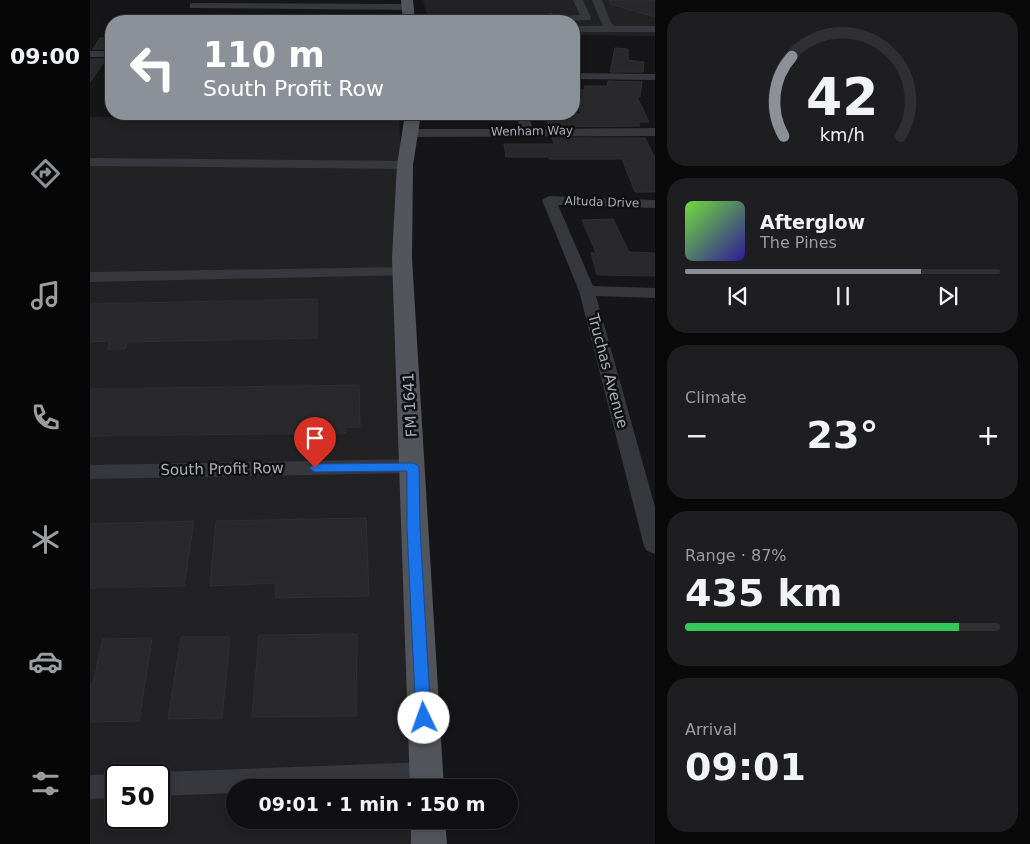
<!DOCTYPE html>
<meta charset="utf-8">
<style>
:root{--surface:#101012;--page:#1e1e20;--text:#f1f3f6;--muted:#9c9d9f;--line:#303032;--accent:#8c9099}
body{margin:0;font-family:"DejaVu Sans",sans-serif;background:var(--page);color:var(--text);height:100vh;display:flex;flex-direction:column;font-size:19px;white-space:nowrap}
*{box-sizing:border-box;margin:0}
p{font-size:16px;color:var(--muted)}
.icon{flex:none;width:28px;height:28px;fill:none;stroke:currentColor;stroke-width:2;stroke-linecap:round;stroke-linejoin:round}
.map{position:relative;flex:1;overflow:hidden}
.details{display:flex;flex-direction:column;gap:12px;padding:12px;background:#09090a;width:375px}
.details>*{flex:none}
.hud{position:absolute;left:15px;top:15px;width:475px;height:105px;border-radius:20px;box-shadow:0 2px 8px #0003,0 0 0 1px var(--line);background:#8c9099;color:#fff;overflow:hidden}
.speed{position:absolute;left:15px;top:764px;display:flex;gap:10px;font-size:25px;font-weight:700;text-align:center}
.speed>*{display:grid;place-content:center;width:65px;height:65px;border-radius:50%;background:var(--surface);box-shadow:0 2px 8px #0003,0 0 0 1px var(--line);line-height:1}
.speed .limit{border:2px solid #111;border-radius:8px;background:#fff;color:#111}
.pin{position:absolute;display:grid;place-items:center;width:42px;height:42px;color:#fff;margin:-51px -21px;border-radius:50% 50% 50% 0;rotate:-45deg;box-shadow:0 0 5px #0007}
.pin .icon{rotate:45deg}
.me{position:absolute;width:55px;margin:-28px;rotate:357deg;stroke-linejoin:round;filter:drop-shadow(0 0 4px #0008)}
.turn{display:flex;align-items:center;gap:18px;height:105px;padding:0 15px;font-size:22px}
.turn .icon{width:65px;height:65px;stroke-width:2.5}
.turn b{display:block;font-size:35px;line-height:42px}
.big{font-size:38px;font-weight:800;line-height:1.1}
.details .widget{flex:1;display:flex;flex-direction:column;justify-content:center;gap:8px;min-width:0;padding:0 18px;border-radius:20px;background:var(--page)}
.details .dial{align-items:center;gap:0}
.dial svg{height:130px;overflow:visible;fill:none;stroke:var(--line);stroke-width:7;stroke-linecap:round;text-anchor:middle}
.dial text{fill:var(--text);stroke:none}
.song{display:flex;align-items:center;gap:15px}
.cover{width:60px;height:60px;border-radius:8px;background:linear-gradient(135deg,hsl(100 70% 55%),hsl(250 70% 35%))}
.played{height:5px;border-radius:2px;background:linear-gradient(90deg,var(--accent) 75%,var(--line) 75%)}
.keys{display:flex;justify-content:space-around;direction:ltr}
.heat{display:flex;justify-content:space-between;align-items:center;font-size:28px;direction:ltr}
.charge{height:8px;border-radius:4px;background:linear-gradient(90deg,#34c759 87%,var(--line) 0)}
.trip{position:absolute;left:136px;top:779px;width:292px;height:50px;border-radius:25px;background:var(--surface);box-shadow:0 2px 8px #0003,0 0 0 1px var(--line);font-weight:800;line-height:50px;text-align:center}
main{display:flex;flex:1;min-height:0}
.menu{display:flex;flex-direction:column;width:90px;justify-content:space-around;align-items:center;background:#060607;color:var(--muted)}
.menu .icon{width:35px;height:35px}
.menu .current{color:var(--accent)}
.menu b{font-size:22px;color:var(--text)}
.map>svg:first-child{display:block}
</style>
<main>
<nav class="menu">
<b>09:00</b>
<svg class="icon current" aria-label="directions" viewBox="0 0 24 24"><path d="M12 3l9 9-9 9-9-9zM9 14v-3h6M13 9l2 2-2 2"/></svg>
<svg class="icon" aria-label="music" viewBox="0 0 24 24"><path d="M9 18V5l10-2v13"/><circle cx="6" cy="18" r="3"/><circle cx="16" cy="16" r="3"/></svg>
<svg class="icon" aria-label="phone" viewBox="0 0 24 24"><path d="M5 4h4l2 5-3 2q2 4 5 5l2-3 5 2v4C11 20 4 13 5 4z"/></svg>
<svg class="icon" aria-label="climate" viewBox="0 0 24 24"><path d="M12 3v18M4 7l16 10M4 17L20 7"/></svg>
<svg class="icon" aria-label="car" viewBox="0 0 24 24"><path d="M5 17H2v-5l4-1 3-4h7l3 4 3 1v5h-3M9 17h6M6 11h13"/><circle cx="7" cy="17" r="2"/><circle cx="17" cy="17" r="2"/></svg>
<svg class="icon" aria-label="filters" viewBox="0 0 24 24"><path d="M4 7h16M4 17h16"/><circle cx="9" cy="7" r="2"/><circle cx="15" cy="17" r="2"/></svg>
</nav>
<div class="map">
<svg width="565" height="844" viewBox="0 0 565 844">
<rect width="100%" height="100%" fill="#161618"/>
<g fill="#222225" fill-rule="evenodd">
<polygon points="333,0 565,0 565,36 484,35 484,21 338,21"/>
<path d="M309 116 342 787 145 788V820H343L344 844H0V117ZM26 775H69V818H26Z"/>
</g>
<g fill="#29292c" stroke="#303034">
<polygon points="520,0 565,0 565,17 520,4"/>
<polygon points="10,38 21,38 21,49 3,49"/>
<polygon points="525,48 538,49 538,60 554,62 553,72 520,72"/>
<polygon points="0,59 16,59 0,82"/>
<polygon points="518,81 552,82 550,97 547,97 559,122 548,122 550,126 459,127 455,114 491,114 484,95 484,90 495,90 494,86 517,86"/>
<polygon points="462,138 555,138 565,158 565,192 545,192 532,159 459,159 459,157 416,157 414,144 464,144"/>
<polygon points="523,219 539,252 565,253 565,276 507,275 501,253 506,253 492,220"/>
<polygon points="227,299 227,338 37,342 35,349 18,349 20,341 0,342 0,304"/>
<polygon points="269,385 270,427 255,427 256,433 0,436 0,389"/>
<polygon points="276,518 279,596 185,598 186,583 120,586 126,521"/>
<polygon points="104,521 94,586 0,588 0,524"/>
<polygon points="267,634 266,716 162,717 169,635"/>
<polygon points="91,637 140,637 132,718 78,719"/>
<polygon points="62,638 49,721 0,722 0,684 3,684 13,639"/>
</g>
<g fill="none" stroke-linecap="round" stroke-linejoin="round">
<g fill="#37383d" fill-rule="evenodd">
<polygon points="483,0 493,0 501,18 500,20 469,21 455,16 460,13 472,16 490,15"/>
<polygon points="502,0 512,0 520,21 524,26 565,26 565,32 484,32 484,26 513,26"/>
<polygon points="103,3 317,4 322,7 317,10 100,8 100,4"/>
<rect x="0" y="51" width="21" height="6"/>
<polygon points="484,73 565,74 565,80 484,79"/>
<polygon points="426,114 438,114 443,129 565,128 565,136 320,137 314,133 320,129 430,129"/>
<polygon points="0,158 315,161 322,165 315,169 0,166"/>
<polygon points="459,196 565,200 565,208 468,205 503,286 565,288 565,298 506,296 565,507 565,554 557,551 554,546 489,291 452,200"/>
<polygon points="313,267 318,269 321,272 318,275 0,282 0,272"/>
<polygon points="323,459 330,461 333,466 330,471 323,473 0,479 0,465"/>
<polygon points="337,762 346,766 350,774 346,782 337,786 145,788 145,793 69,796 69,775 61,775 69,772"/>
<polygon points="26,774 29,775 26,775 26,798 0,799 0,775"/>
</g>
<g fill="#53555c" fill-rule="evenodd">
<polygon points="311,0 323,0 325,21 313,21"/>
<polygon points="315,114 331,114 323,165 322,258 354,788 320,788 302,258 307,165"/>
<polygon points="321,820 355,820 357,844 321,844"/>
</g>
</g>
<polygon fill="#1a73e8" stroke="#114b97" points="323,463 329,466 330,529 341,718 339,722 334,724 328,722 326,718 317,529 317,471 225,472 219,468 225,464"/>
<g text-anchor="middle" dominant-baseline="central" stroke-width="5" stroke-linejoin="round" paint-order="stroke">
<g font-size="12" fill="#a8adb8" stroke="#111113">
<text transform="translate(442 131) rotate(-1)">Wenham Way</text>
<text transform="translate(512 202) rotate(2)">Altuda Drive</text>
</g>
<g font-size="15" fill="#a8adb8" stroke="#111113">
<text transform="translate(518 371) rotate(75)">Truchas Avenue</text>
<text transform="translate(320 405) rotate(-93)">FM 1641</text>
<text transform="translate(132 469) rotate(-1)">South Profit Row</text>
</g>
</g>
</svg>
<div class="speed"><div class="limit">50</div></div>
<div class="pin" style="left:225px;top:468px;background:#d93025"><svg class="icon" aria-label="arrive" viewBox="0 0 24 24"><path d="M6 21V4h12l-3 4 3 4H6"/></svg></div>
<svg class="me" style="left:334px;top:718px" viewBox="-20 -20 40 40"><circle r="19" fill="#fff"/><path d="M0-13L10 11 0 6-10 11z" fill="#1a73e8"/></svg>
<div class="trip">09:01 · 1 min · 150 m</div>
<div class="hud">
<div class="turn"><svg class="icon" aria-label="left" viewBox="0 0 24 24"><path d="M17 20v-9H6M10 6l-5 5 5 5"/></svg><div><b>110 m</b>South Profit Row</div></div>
</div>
</div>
<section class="details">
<div class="widget dial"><svg viewBox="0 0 100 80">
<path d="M14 69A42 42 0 1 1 86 69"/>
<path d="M14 69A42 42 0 0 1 19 20" stroke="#8c9099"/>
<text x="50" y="56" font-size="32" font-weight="700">42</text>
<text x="50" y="72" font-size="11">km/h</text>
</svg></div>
<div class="widget">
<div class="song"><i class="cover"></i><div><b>Afterglow</b><p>The Pines</p></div></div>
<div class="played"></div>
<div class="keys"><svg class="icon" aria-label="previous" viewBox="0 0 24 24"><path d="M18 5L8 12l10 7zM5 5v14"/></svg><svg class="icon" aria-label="pause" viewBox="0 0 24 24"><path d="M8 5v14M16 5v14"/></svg><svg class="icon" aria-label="next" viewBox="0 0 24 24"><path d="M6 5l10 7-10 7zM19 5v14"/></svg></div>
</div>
<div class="widget"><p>Climate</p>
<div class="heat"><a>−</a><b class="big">23°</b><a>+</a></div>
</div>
<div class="widget"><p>Range · 87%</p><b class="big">435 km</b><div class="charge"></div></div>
<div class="widget"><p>Arrival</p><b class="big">09:01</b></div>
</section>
</main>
